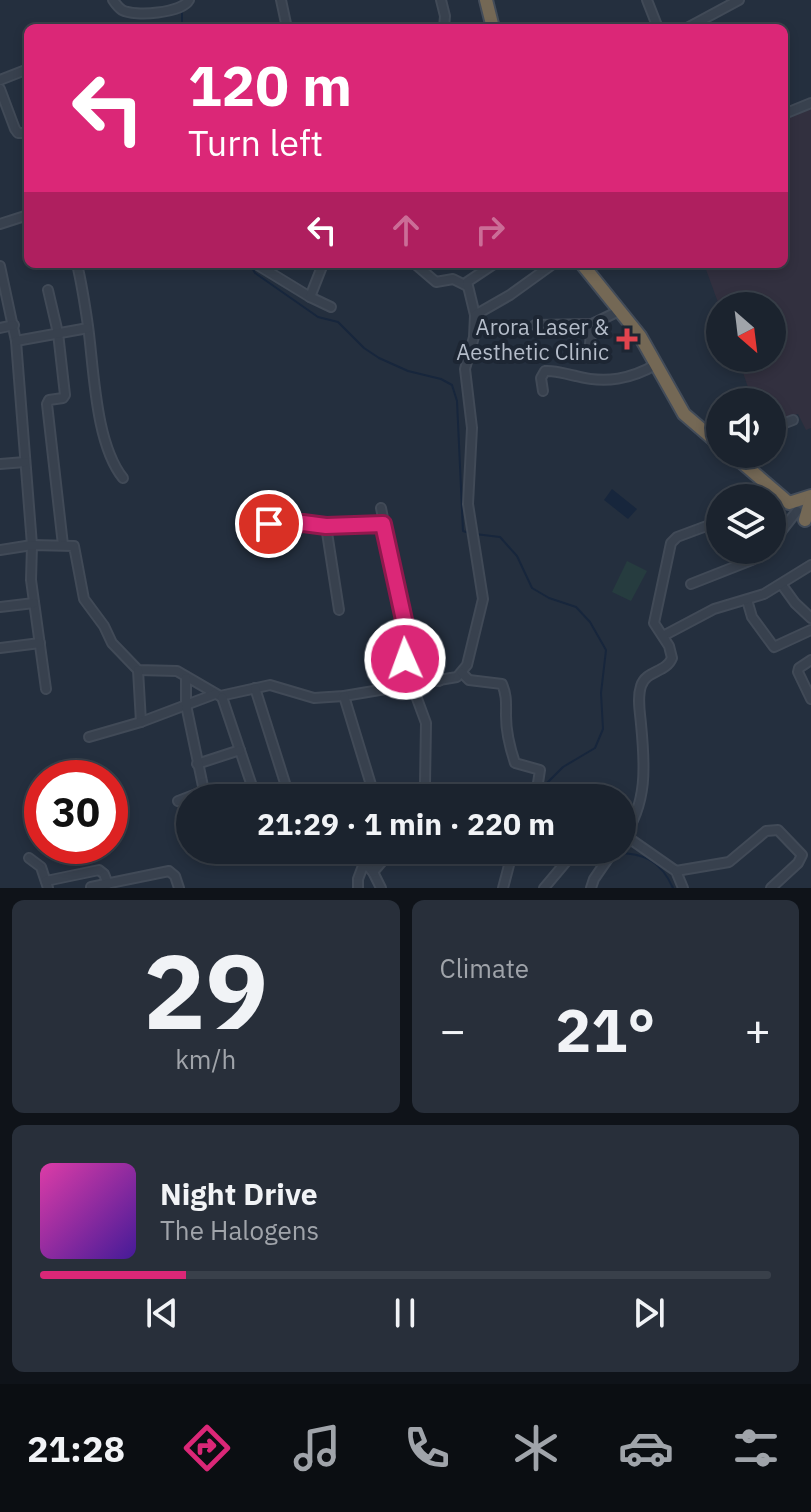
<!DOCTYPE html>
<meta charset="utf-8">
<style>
:root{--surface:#1b232e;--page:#282f3a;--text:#f1f3f6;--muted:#a0a4aa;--line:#39404a;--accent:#db2777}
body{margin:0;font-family:"IBM Plex Sans",sans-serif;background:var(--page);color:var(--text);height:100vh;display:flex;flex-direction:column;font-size:30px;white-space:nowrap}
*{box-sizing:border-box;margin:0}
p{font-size:26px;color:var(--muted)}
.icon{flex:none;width:44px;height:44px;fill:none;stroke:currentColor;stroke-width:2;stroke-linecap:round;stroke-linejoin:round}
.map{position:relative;height:888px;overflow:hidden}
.panel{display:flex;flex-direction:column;gap:12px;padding:12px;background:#0f1319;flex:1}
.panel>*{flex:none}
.top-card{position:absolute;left:24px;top:24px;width:764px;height:244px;border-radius:12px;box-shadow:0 4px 12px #0003,0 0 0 2px var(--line);background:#db2777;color:#fff;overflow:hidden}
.needle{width:52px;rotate:152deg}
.controls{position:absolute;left:706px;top:292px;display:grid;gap:16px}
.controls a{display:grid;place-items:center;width:80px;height:80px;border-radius:50%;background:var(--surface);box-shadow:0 4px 12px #0003,0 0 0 2px var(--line);font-size:40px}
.speed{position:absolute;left:24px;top:760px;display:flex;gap:16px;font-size:40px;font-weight:700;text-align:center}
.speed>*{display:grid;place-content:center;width:104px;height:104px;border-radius:50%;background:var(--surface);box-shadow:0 4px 12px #0003,0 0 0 2px var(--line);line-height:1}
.speed .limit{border:12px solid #d22;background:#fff;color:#111}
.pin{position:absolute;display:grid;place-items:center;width:68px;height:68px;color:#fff;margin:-34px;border:4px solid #fff;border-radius:50%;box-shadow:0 2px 8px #0007}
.me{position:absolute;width:88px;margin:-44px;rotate:358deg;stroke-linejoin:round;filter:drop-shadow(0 0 6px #0008)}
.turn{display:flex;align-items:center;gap:28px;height:168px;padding:0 32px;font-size:36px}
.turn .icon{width:104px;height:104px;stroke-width:2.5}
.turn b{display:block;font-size:56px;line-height:68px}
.lanes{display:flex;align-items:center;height:76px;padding:0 32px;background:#0003;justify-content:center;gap:40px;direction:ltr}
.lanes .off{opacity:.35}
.big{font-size:60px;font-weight:700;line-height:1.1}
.panel .card{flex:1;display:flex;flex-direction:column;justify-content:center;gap:12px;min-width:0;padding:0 28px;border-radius:12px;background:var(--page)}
.panel .dial{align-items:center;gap:0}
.dial b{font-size:104px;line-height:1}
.song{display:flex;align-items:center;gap:24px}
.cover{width:96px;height:96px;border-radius:12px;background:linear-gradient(135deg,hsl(320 70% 55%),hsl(260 70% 35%))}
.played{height:8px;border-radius:4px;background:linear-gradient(90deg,var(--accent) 20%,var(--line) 20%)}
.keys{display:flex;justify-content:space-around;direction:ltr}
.heat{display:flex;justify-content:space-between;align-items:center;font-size:44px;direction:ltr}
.panel .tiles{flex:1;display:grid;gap:12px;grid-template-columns:1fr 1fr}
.card:last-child{grid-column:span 2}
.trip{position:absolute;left:176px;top:784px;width:460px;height:80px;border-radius:40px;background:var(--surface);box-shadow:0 4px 12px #0003,0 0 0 2px var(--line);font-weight:700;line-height:80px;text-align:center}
.menu{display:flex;height:128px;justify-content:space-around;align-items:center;background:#0b0e12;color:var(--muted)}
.menu .icon{width:56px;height:56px}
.menu .on{color:var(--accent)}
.menu b{font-size:36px;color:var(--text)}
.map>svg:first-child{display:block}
</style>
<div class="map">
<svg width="811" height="888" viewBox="0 0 811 888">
<rect width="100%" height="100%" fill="#242f3e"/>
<polygon fill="#32303f" points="811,108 811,428 806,430 798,414 772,422 772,402 753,402 738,358 772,358 772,306 720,308 704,264 784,264 784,119"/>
<polygon fill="#263c3f" points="627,561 647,571 631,601 612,592"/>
<polygon fill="#17263c" points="612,489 637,509 628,519 604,500"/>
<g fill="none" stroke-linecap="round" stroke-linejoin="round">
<g stroke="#17263c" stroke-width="2">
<polyline points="182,10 182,28"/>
<polyline points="250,264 255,273 318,317 338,322 364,348 379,358 408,371 441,379 452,385 457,401 463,531 469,533"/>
<polyline points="475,534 500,537 517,556 532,588 549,598 576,607 590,622 606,650 601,693 603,729 595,748 563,767 547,783 540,798"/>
<polyline points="582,850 608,853"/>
<path d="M614 853C643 852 661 861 673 888"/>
</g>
<g stroke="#414a57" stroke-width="12">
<g id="minor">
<path d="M113 0C115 3 119 8 122 10 135 17 182 13 189 0"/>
<polyline points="281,0 287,28"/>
<polyline points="441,0 445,16 444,28"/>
<polyline points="647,0 658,28"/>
<polyline points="687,28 739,0"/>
<polyline points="0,80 28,69"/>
<polyline points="0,89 15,129 18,133 28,133"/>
<polyline points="784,114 811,103"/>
<polyline points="0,224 28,215"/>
<path d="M77 264C82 285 85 305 88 326 94 369 95 443 123 478"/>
<polyline points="256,264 310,297"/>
<polyline points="323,264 310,297 331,307"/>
<polyline points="415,264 436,282 453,279 467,286"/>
<polyline points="0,266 16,341 32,545 31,580 46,689"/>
<polyline points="48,290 58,333 65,395 63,398 49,400 47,404 63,545"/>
<polyline points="475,315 467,282 494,264"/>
<polyline points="535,325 592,324 621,310"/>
<polyline points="0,328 14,325"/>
<polyline points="16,341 88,328"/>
<polyline points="590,344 592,324"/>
<path d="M543 391 541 378 545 371C556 370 565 374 576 376 606 384 631 379 657 364"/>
<polyline points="772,428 793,420"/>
<polyline points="0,464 25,462"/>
<polyline points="755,498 768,487"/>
<polyline points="381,508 407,636 405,659 417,667 436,670 439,681"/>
<polyline points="326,526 339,610"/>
<polyline points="260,538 269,524 303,523 326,526 383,524"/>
<polyline points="772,543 797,511"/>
<polyline points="0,550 32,545 74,546 84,599 104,626 112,643 138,670 177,671 220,696 270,685 314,698 344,696 457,677 467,665 483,599 468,504 472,428 465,369 474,337 475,315 510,295 553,264"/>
<polyline points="691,584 752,560 764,550"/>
<polyline points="782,585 795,603 811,618"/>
<polyline points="747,600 752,617 774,647 811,630"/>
<polyline points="0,607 34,603"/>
<polyline points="663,636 714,609 764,594 811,565"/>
<polyline points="0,648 40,643"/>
<polyline points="811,660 799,668 798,672 811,699"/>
<polyline points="138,670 141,722"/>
<path d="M462 673 469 680 502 684C507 696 506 703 506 716 506 732 510 748 515 763L540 770 538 783 531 798"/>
<polyline points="412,685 426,723 425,784 429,798"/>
<polyline points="255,688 285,783"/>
<polyline points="344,696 375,798"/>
<polyline points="222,697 254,792"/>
<polyline points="89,737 141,722 215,694"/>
<polyline points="197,764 240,750"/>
<polyline points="178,801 204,791 186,705 186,678"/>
<polyline points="623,834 676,871 683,888"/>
<path d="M622 839C648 804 645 765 641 724 640 712 637 698 641 686 646 670 666 673 672 658L669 646 654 623 671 543 677 537 720 521"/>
<polyline points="29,858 41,867 48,888"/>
<polyline points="364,862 373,872 381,888"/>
<polyline points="676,871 729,862 766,831 778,830 802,855 798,863 771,888"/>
<polyline points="373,872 392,850"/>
<polyline points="46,881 99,870 104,874 108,884"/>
<polyline points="91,887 169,871 175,876 179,888"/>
<polyline points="358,888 358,879 369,850"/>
<polyline points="503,888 513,850"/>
<polyline points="544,888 576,850"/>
<polyline points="591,888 594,879 614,850"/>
</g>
</g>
<g stroke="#434c59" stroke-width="16">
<g id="highway">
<polyline points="486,0 493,28"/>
<polyline points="582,264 640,336 684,414 720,445"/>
<polyline points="732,454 789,503 811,496"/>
<polyline points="805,520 811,499"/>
</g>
</g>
<use href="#minor" stroke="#38414e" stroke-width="8"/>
<use href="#highway" stroke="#746855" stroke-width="12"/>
</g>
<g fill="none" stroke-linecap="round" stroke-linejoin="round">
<g stroke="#8e194d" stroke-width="20">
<polyline id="route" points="269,524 303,523 326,526 383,524 406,629 405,659"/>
</g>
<use href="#route" stroke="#db2777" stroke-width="14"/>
</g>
<path fill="#e0444e" stroke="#1d2633" stroke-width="3" d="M623 327h8v8h8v8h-8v8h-8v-8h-8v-8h8z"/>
<g text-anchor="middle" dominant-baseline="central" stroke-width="8" stroke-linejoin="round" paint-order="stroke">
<g font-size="22" fill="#b4bcc9" stroke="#1d2633" text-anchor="end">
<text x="609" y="326">Arora Laser &amp;<tspan x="609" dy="25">Aesthetic Clinic</tspan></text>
</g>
</g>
</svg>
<div class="controls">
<a><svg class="needle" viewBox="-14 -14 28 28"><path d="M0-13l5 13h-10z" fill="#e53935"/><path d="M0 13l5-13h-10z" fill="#a0a4aa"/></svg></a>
<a><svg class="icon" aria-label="sound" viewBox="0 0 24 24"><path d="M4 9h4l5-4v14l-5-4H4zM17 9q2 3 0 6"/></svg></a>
<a><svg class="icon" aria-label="layers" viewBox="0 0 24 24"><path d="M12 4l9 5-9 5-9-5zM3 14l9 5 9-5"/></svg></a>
</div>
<div class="speed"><div class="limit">30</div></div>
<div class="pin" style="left:269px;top:524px;background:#d93025"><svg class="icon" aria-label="arrive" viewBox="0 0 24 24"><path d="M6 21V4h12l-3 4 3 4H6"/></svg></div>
<svg class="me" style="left:405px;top:659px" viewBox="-20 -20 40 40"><circle r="17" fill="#db2777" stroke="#fff" stroke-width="3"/><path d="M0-11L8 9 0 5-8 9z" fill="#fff"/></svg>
<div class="trip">21:29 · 1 min · 220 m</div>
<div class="top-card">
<div class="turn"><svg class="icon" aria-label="left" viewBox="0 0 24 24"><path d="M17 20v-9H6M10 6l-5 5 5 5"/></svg><div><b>120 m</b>Turn left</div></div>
<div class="lanes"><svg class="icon" aria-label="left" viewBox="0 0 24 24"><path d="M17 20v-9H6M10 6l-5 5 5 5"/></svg><svg class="icon off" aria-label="ahead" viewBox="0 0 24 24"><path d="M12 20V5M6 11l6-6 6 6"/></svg><svg class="icon off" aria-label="right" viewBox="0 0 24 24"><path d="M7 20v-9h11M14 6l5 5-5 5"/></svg></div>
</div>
</div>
<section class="panel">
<div class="tiles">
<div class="card dial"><b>29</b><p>km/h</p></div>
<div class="card"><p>Climate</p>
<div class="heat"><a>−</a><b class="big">21°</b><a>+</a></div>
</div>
<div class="card">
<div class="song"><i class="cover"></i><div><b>Night Drive</b><p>The Halogens</p></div></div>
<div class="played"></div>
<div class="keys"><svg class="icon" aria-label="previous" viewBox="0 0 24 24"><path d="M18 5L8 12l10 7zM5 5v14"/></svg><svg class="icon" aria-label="pause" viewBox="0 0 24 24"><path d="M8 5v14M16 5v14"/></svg><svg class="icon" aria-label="next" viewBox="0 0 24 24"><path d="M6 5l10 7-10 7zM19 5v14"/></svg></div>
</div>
</div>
</section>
<nav class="menu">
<b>21:28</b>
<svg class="icon on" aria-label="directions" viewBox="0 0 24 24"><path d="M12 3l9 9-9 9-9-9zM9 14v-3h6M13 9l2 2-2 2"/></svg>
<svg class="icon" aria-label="music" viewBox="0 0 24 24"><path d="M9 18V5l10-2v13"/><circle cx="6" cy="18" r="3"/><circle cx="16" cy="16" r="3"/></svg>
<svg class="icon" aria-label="phone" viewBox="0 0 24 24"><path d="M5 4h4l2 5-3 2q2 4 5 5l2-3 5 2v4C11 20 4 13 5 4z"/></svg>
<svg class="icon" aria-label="climate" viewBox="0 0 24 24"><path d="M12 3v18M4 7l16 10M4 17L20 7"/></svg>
<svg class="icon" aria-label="car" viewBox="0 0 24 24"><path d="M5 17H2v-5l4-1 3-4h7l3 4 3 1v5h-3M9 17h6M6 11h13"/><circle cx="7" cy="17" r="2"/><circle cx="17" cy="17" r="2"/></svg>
<svg class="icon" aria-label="filters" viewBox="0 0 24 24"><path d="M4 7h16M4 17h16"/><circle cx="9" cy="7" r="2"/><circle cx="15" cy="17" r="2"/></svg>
</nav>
